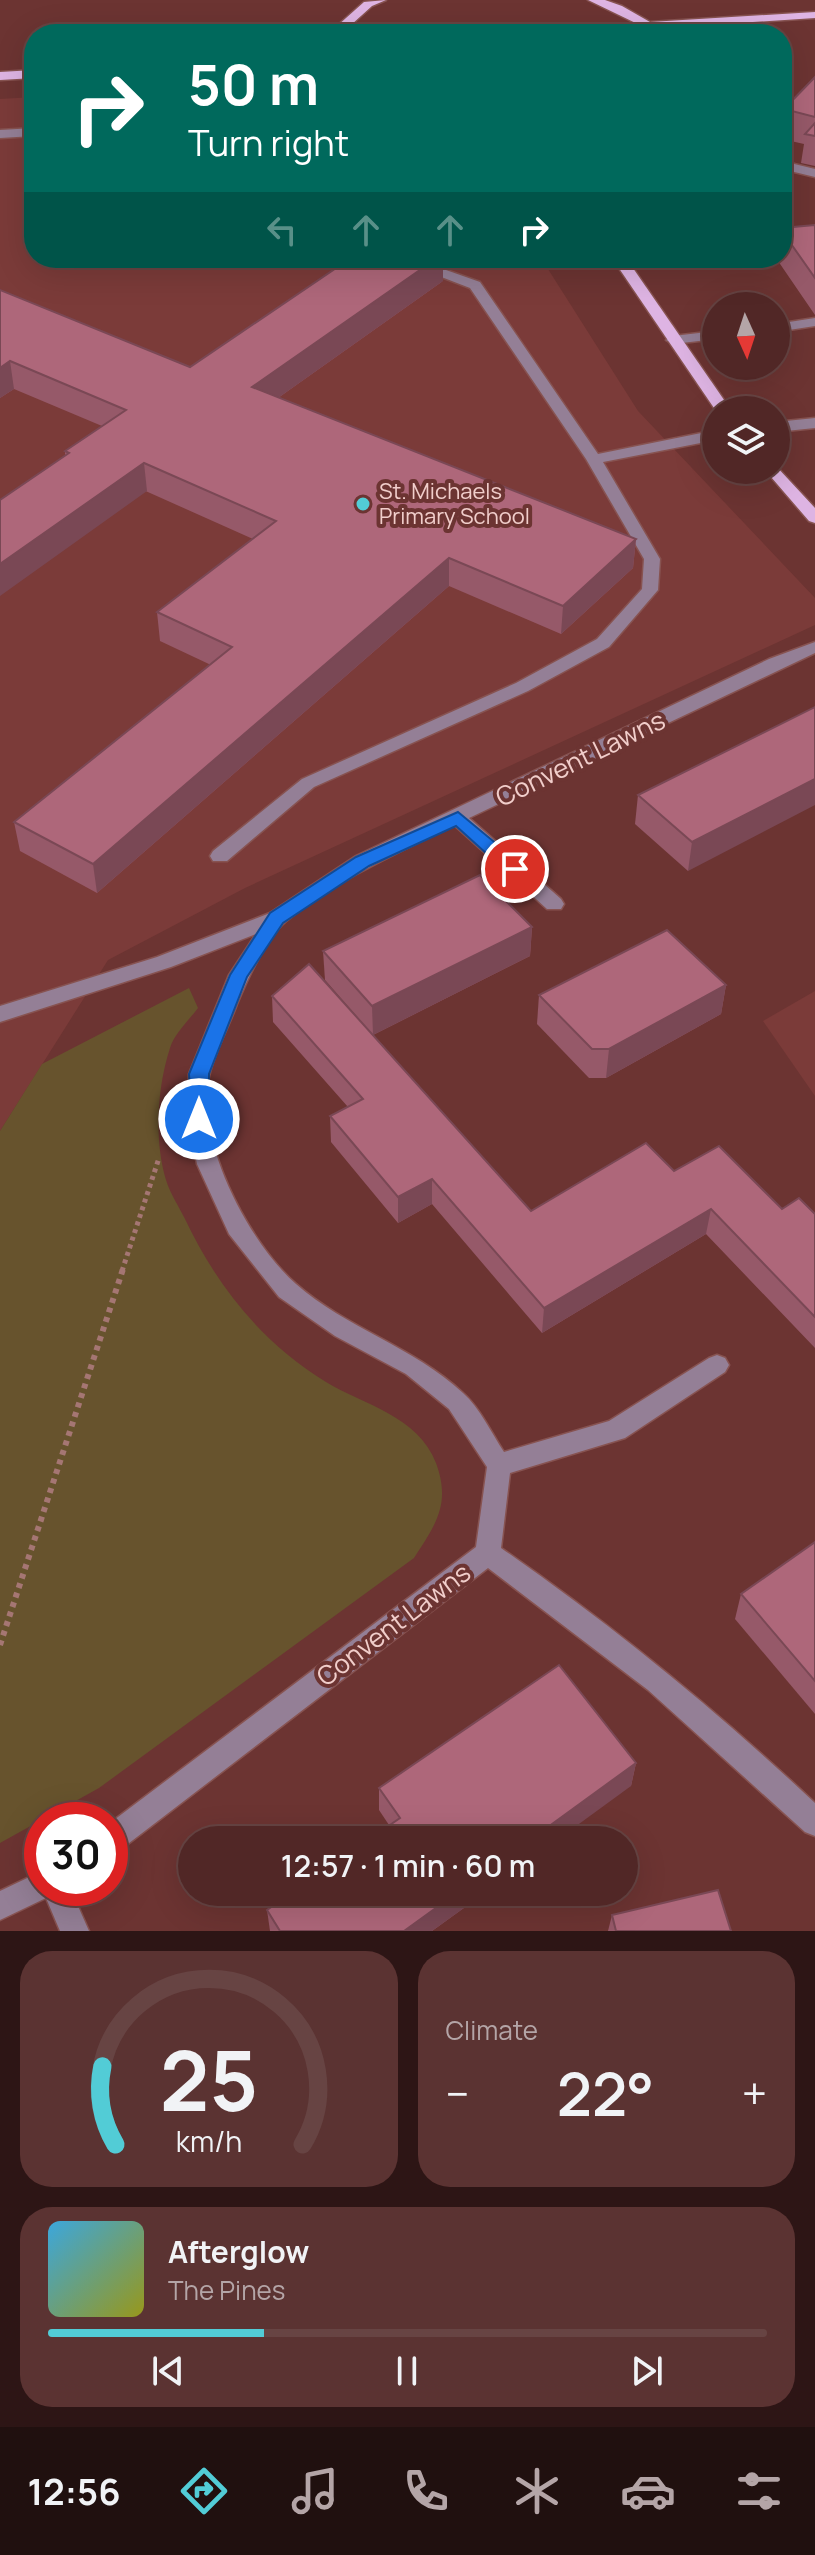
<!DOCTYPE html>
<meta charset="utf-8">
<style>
:root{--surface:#512726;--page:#5b3332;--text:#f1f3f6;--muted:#b4a5a7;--line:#674443;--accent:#52ccd6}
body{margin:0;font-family:Manrope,sans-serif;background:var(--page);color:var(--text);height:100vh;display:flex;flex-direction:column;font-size:30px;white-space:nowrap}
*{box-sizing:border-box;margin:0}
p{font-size:26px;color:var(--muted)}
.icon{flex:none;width:44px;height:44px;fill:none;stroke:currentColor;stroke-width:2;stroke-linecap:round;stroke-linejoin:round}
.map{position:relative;height:1931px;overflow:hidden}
.panel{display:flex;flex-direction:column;gap:20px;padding:20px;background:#2d1515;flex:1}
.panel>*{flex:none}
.hud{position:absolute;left:24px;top:24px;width:768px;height:244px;border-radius:32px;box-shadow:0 8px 32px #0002,0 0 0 2px var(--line);background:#00695c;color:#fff;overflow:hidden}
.needle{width:52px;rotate:177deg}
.fabs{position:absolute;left:702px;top:292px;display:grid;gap:16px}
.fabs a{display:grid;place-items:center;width:88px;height:88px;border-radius:50%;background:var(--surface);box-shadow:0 8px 32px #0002,0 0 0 2px var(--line);font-size:40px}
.speed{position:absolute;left:24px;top:1802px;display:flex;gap:16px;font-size:40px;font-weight:700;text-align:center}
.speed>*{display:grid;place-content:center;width:104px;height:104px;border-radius:50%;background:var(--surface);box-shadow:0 8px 32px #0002,0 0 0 2px var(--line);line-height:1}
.speed .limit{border:12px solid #d22;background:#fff;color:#111}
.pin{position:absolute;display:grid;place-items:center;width:68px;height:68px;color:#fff;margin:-34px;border:4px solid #fff;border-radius:50%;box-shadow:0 2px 8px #0007}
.me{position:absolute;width:88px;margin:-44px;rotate:0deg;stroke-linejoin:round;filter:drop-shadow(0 0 6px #0008)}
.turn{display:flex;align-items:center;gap:28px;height:168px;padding:0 32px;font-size:36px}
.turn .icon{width:104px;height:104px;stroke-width:2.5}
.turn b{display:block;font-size:56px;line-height:68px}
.lanes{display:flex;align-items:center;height:76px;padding:0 32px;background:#0003;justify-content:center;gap:40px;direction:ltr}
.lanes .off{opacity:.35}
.big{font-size:60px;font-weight:600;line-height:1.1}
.panel .card{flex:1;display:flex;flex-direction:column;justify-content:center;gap:12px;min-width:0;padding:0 28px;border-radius:32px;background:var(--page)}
.panel .dial{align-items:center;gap:0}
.dial svg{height:208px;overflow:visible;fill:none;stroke:var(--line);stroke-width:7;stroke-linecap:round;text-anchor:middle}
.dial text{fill:var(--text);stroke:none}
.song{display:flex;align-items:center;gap:24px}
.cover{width:96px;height:96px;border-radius:12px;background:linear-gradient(135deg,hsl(200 70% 55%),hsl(60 70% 35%))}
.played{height:8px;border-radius:4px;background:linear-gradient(90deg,var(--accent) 30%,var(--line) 30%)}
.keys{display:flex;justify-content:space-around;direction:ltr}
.heat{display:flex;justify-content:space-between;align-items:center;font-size:44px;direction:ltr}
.panel .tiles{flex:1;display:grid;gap:20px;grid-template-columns:1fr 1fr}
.card:last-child{grid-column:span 2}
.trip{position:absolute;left:178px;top:1826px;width:460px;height:80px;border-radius:40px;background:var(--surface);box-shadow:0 8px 32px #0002,0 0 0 2px var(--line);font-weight:600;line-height:80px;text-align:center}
.tab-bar{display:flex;height:128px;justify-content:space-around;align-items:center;background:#20100f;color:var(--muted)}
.tab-bar .icon{width:56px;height:56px}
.tab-bar .active{color:var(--accent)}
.tab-bar b{font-size:36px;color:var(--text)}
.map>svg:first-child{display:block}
</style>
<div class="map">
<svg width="815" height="1931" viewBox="0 0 815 1931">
<rect width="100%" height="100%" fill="#6c3432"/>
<g fill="#7b3b39">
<polygon points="34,97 34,258 541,258 638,411 815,598 815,625 245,888 108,960 0,1131 0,99"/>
<polygon points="815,991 815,1096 763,1021"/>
</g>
<path fill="#67532d" d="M189 988 198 1008C189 1020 174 1034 170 1048 157 1088 154 1140 166 1180 170 1193 179 1207 185 1219 217 1286 261 1342 326 1382 364 1405 418 1416 436 1463 451 1504 436 1524 414 1558L99 1788 0 1843V1131L42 1064Z"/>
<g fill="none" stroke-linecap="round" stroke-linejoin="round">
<g stroke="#875351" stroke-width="3">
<g id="minor">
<polygon points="34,128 34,136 0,138 0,130"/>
<polygon points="782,161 815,169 815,177 782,169"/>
<polygon points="392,258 412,258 480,282 598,454 716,430 716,440 603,462 660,559 658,590 609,647 528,691 314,787 227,861 213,861 210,856 213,851 302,779 516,683 597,639 642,589 644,559 586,459 470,288"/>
<polygon points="815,318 815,326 776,332 776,324"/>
<polygon points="716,331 716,339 673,344 666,340 673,336"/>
<polygon points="815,418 815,428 776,432 776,422"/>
<path d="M815 642V653L469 818 561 899 564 904 561 909H547L454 825C397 853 336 880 286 921 266 938 247 980 237 1004 229 1026 216 1049 210 1072 193 1137 248 1242 296 1284 346 1328 414 1347 463 1393 480 1408 492 1434 504 1452L609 1421 709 1358 717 1355 725 1358 729 1365 725 1372 625 1438 510 1473 501 1548C612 1625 716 1710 815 1803V1836L805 1832 648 1690 488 1568 120 1850 110 1854V1823L476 1547 487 1467 449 1409 406 1374 335 1336 279 1297 229 1234 197 1164 188 1119 189 1074 229 975 256 934 171 967 0 1022V1006L157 957 270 913 356 856 769 659Z"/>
<polygon points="42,1871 42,1888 70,1888 89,1931 60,1931 46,1898 0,1920 0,1891"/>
</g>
</g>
<g stroke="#875351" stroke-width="3">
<g id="major">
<polygon points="386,0 372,6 341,34 328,34 364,2"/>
<polygon points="588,0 605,0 622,6 650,22 815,12 815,18 648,29"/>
<polygon points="34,70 34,78 0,80 0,72"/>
<polygon points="612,258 626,258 731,410 716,411"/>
<polygon points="776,466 815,508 815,523 809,521 765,470 776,470"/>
</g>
</g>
<polyline stroke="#a57673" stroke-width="5" stroke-dasharray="4 4" stroke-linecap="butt" points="122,1271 159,1158"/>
<polyline stroke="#a57673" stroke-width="6" stroke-dasharray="5 5" stroke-linecap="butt" points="0,1645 123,1269"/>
<use href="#minor" fill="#947f96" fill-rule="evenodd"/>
<use href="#major" fill="#deb4e3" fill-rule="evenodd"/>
</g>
<g fill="#965969">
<polygon points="815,77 815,166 801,163 804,144 782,139 784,109"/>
<polygon points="815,225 815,315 776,258 782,258 782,228"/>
<polygon points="443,281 278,398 636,539 633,568 561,634 449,586 97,893 20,851 14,822 211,665 160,641 157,612 253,539 65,455 65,451 102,426 14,389 0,398 0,290 190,367"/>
<polygon points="815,707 688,871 635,824 638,795"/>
<polygon points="532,927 530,956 373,1035 325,980 323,951"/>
<polygon points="726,985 721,1014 606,1078 589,1078 537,1024 539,995"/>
<polygon points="272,996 531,1211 674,1171 782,1209 815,1214 815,1348 706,1234 542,1333 432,1204 398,1223 331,1142 330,1116 348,1107 273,1022"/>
<polygon points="815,1542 815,1714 735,1619 741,1594"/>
<polygon points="636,1763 631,1786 389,1825 379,1810 379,1788"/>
<polygon points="486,1892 432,1931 270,1931 267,1910"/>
<polygon points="612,1915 731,1931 608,1931"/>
</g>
<g fill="#7a4855">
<polygon points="437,258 443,258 443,281 254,415 252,387"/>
<polygon points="10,361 14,389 0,398 0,368"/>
<polygon points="144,463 147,491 0,596 0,564"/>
<polygon points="636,539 633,568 561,634 563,606"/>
<polygon points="449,558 449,586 97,893 93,864"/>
<polygon points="815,779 815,805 688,871 692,842"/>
<polygon points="532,927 530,956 373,1035 372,1006"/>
<polygon points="726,985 721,1014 606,1078 609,1049"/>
<polygon points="432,1179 432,1204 398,1223 398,1197"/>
<polygon points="711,1209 706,1234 542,1333 544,1308"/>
<polygon points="636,1763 631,1786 557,1840 530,1840"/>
<polygon points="458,1892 486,1892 432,1931 404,1931"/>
</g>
<g fill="#ae677a" stroke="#7a4855" stroke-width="2">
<polygon points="815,77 815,117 784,109"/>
<polygon points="815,123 815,136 805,134"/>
<polygon points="815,225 815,278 782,231 782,228"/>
<polygon points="351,258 437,258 252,387 636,539 563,606 449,558 93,864 14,822 232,647 157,612 276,521 144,463 0,564 0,500 69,453 65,451 126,410 10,361 0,368 0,290 190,367"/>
<polygon points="815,707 815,779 692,842 638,795"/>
<polygon points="480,875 532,927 372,1006 323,951"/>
<polygon points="667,930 726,985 609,1049 592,1049 539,995"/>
<polygon points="309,964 531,1211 646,1143 674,1171 719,1146 782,1209 799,1198 815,1214 815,1317 711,1209 544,1308 432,1179 398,1197 330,1116 363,1099 272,996"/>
<polygon points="815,1542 815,1681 741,1594"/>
<polygon points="559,1665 636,1763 530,1840 368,1840 400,1818 379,1788"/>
<polygon points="718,1890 731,1931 616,1931 612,1915"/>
<polygon points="293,1892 458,1892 404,1931 280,1931 267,1910"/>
</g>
<polygon fill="#1a73e8" stroke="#114b97" stroke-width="2" points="458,812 522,865 522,874 509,874 456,826 369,866 283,923 247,977 209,1074 209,1119 206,1124 192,1124 189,1074 230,975 270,913 356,857"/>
<circle fill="#52ccd6" stroke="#6c3432" stroke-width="3" cx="363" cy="504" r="8"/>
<g text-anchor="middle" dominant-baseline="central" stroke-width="8" stroke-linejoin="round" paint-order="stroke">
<g font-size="22" fill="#f1cecb" stroke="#6c3432" text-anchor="start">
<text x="379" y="491">St. Michaels<tspan x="379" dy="25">Primary School</tspan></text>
</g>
<g font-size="26" fill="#f1cecb" stroke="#6c3432">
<text transform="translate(580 758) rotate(-26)">Convent Lawns</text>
<text transform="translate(393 1624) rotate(-37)">Convent Lawns</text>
</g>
</g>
</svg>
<div class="fabs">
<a><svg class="needle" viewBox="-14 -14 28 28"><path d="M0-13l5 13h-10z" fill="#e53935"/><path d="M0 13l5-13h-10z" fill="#b4a5a7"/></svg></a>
<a><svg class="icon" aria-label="layers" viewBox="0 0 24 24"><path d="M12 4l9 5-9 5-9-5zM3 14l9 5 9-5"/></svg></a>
</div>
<div class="speed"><div class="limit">30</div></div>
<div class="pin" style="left:515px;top:869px;background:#d93025"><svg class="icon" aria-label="arrive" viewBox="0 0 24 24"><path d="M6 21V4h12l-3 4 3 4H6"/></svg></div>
<svg class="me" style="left:199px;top:1119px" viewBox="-20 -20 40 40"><circle r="17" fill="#1a73e8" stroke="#fff" stroke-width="3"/><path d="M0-11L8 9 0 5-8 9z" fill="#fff"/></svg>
<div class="trip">12:57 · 1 min · 60 m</div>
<div class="hud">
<div class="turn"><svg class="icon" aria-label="right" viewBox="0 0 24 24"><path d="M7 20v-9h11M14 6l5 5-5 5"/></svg><div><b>50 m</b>Turn right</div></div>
<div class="lanes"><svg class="icon off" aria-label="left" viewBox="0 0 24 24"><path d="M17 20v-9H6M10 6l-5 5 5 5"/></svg><svg class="icon off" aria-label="ahead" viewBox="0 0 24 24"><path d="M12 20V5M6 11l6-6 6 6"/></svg><svg class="icon off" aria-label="ahead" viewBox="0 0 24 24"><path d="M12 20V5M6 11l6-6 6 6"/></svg><svg class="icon" aria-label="right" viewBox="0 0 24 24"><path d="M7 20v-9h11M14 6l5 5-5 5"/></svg></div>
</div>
</div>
<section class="panel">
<div class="tiles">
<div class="card dial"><svg viewBox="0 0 100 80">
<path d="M14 69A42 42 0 1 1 86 69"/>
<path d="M14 69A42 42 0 0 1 9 39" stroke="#52ccd6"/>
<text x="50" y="56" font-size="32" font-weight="700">25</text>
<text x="50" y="72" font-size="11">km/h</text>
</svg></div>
<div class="card"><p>Climate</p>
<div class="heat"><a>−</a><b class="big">22°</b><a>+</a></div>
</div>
<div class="card">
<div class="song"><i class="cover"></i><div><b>Afterglow</b><p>The Pines</p></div></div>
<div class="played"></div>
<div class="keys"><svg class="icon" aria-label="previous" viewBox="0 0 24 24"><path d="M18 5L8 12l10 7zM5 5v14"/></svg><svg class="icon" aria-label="pause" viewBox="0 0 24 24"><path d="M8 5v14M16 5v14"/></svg><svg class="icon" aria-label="next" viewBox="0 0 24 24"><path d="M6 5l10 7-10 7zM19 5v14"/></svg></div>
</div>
</div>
</section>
<nav class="tab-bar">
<b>12:56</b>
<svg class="icon active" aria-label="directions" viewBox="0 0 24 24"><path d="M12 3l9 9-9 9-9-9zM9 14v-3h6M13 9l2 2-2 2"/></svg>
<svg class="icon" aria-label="music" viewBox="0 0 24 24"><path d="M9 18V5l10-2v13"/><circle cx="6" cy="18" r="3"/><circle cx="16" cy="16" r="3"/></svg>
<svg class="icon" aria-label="phone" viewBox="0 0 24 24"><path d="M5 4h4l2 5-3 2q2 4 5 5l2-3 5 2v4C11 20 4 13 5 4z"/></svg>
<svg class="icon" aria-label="climate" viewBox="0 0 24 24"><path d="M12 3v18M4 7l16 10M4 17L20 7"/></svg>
<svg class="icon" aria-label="car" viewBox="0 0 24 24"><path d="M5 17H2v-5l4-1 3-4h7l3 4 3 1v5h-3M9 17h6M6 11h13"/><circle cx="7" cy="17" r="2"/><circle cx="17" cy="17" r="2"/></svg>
<svg class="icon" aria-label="filters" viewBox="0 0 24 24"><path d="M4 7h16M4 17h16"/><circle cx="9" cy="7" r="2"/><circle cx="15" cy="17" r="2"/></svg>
</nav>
